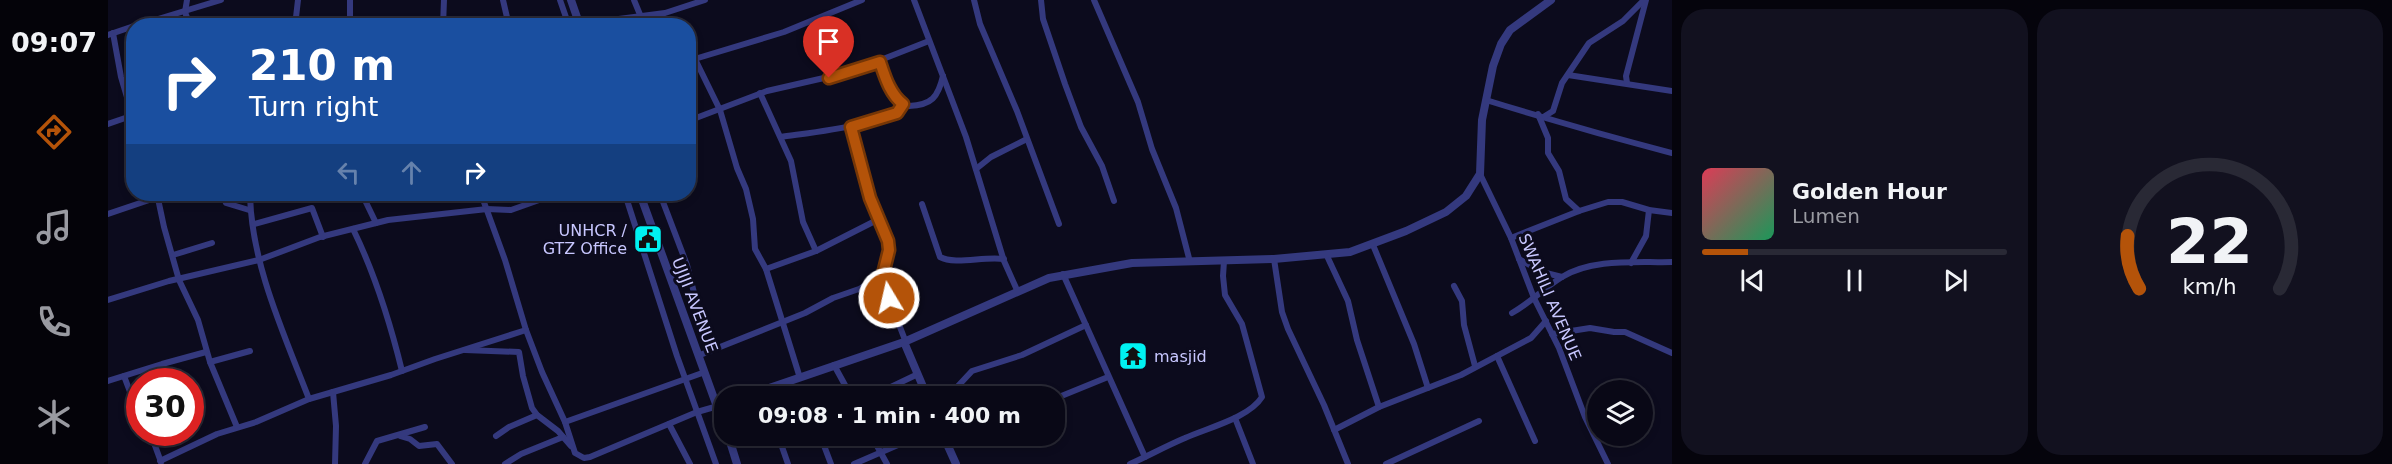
<!DOCTYPE html>
<meta charset="utf-8">
<style>
:root{--surface:#090816;--page:#12111f;--text:#f1f3f6;--muted:#999aa1;--line:#292935;--accent:#b45309}
body{margin:0;font-family:"DejaVu Sans",sans-serif;background:var(--page);color:var(--text);height:100vh;display:flex;flex-direction:column;font-size:22px;white-space:nowrap}
*{box-sizing:border-box;margin:0}
p{font-size:20px;color:var(--muted)}
.icon{flex:none;width:33px;height:33px;fill:none;stroke:currentColor;stroke-width:2;stroke-linecap:round;stroke-linejoin:round}
.map{position:relative;flex:1;overflow:hidden}
.drawer{display:flex;flex-direction:column;gap:9px;padding:9px;background:#05040c;width:720px}
.drawer>*{flex:none}
.top-card{position:absolute;left:18px;top:18px;width:570px;height:183px;border-radius:24px;box-shadow:0 3px 9px #0003,0 0 0 2px var(--line);background:#1a4fa0;color:#fff;overflow:hidden}
.fabs{position:absolute;left:1479px;top:380px;display:grid;gap:12px}
.fabs a{display:grid;place-items:center;width:66px;height:66px;border-radius:50%;background:var(--surface);box-shadow:0 3px 9px #0003,0 0 0 2px var(--line);font-size:30px}
.speed{position:absolute;left:18px;top:368px;display:flex;gap:12px;font-size:30px;font-weight:700;text-align:center}
.speed>*{display:grid;place-content:center;width:78px;height:78px;border-radius:50%;background:var(--surface);box-shadow:0 3px 9px #0003,0 0 0 2px var(--line);line-height:1}
.speed .limit{border:9px solid #d22;background:#fff;color:#111}
.pin{position:absolute;display:grid;place-items:center;width:51px;height:51px;color:#fff;margin:-62px -26px;border-radius:50% 50% 50% 0;rotate:-45deg;box-shadow:0 0 6px #0007}
.pin .icon{rotate:45deg}
.me{position:absolute;width:66px;margin:-33px;rotate:351deg;stroke-linejoin:round;filter:drop-shadow(0 0 4px #0008)}
.turn{display:flex;align-items:center;gap:21px;height:126px;padding:0 24px;font-size:27px}
.turn .icon{width:78px;height:78px;stroke-width:2.5}
.turn b{display:block;font-size:42px;line-height:51px}
.lanes{display:flex;align-items:center;height:57px;padding:0 24px;background:#0003;justify-content:center;gap:30px;direction:ltr}
.lanes .off{opacity:.35}
.drawer .tile{flex:1;display:flex;flex-direction:column;justify-content:center;gap:9px;min-width:0;padding:0 21px;border-radius:24px;background:var(--page)}
.drawer .dial{align-items:center;gap:0}
.dial svg{height:156px;overflow:visible;fill:none;stroke:var(--line);stroke-width:7;stroke-linecap:round;text-anchor:middle}
.dial text{fill:var(--text);stroke:none}
.song{display:flex;align-items:center;gap:18px}
.cover{width:72px;height:72px;border-radius:9px;background:linear-gradient(135deg,hsl(350 70% 55%),hsl(150 70% 35%))}
.played{height:6px;border-radius:3px;background:linear-gradient(90deg,var(--accent) 15%,var(--line) 15%)}
.keys{display:flex;justify-content:space-around;direction:ltr}
.drawer .tiles{flex:1;display:grid;gap:9px;grid-template-columns:repeat(2,1fr)}
.trip{position:absolute;left:606px;top:386px;width:351px;height:60px;border-radius:24px;background:var(--surface);box-shadow:0 3px 9px #0003,0 0 0 2px var(--line);font-weight:800;line-height:60px;text-align:center}
main{display:flex;flex:1;min-height:0}
.tab-bar{display:flex;flex-direction:column;width:108px;justify-content:space-around;align-items:center;background:#040309;color:var(--muted)}
.tab-bar .icon{width:42px;height:42px}
.tab-bar .selected{color:var(--accent)}
.tab-bar b{font-size:27px;color:var(--text)}
.map>svg:first-child{display:block}
</style>
<main>
<nav class="tab-bar">
<b>09:07</b>
<svg class="icon selected" aria-label="directions" viewBox="0 0 24 24"><path d="M12 3l9 9-9 9-9-9zM9 14v-3h6M13 9l2 2-2 2"/></svg>
<svg class="icon" aria-label="music" viewBox="0 0 24 24"><path d="M9 18V5l10-2v13"/><circle cx="6" cy="18" r="3"/><circle cx="16" cy="16" r="3"/></svg>
<svg class="icon" aria-label="phone" viewBox="0 0 24 24"><path d="M5 4h4l2 5-3 2q2 4 5 5l2-3 5 2v4C11 20 4 13 5 4z"/></svg>
<svg class="icon" aria-label="climate" viewBox="0 0 24 24"><path d="M12 3v18M4 7l16 10M4 17L20 7"/></svg>
</nav>
<div class="map">
<svg width="1564" height="464" viewBox="0 0 1564 464">
<rect width="100%" height="100%" fill="#0c0b1d"/>
<g fill="none" stroke-linecap="round" stroke-linejoin="round">
<g stroke="#34397e" stroke-width="6">
<polyline points="79,0 77,12 82,26"/>
<polyline points="395,0 401,26"/>
<polyline points="452,0 461,26"/>
<polyline points="526,0 533,17"/>
<polyline points="806,0 858,137 896,261 909,290"/>
<polyline points="866,0 872,24 909,111 951,224"/>
<polyline points="933,0 935,19 957,84 973,127 994,166 1006,201"/>
<polyline points="986,0 1030,102 1044,149 1068,208 1082,262"/>
<polyline points="472,24 557,13 597,0"/>
<polyline points="27,26 113,0"/>
<polyline points="187,26 190,0"/>
<polyline points="242,26 242,0"/>
<polyline points="335,26 336,0"/>
<polyline points="5,33 13,77 26,121"/>
<polyline points="0,35 26,26"/>
<polyline points="587,59 612,110 629,168 638,189 645,219 647,249 658,269 692,378"/>
<polyline points="580,61 676,32 754,0"/>
<path d="M772 62 786 95 801 106C824 105 830 97 835 76"/>
<polyline points="1460,75 1564,91"/>
<polyline points="1519,83 1518,76 1538,0"/>
<polyline points="652,93 683,161 695,222 708,251"/>
<path d="M1378 100C1439 119 1502 137 1564 153"/>
<polyline points="1430,114 1440,138 1440,153 1451,171 1458,199 1471,211"/>
<polyline points="1437,116 1445,111 1454,83 1481,43 1515,21 1536,0"/>
<polyline points="580,121 659,91 742,72 821,41"/>
<polyline points="0,124 23,116"/>
<polyline points="743,127 762,198 780,241 781,250 775,274 775,283 797,340"/>
<path d="M673 137C698 133 784 125 795 104"/>
<polyline points="868,169 883,157 919,139"/>
<polyline points="1372,174 1403,238 1426,298 1451,348 1477,417 1500,464"/>
<polyline points="49,194 56,227 71,280 90,320 102,362 129,427"/>
<polyline points="114,194 118,203 141,210"/>
<path d="M142 194C143 263 176 334 201 399"/>
<polyline points="254,194 268,223"/>
<polyline points="373,194 397,260 418,330 434,372 457,422 467,453 476,458 482,457 589,412 610,406"/>
<polyline points="517,194 569,356 608,464"/>
<polyline points="552,194 579,265 601,352"/>
<path d="M814 204 832 257C847 265 876 256 896 259"/>
<polyline points="0,214 50,197"/>
<polyline points="146,224 204,208 215,237"/>
<path d="M245 229C267 274 282 322 294 371"/>
<polyline points="1403,238 1471,211 1500,202 1514,202 1541,210 1564,213"/>
<polyline points="1265,245 1306,344 1320,388"/>
<polyline points="65,255 104,243"/>
<polyline points="1219,256 1240,301 1249,340 1271,407"/>
<polyline points="1166,259 1174,312 1180,329 1216,405 1240,464"/>
<polyline points="1411,259 1434,272 1454,277"/>
<polyline points="1523,263 1538,236 1541,210"/>
<polyline points="658,269 708,251 771,219"/>
<polyline points="955,274 1037,457"/>
<polyline points="1346,286 1354,301 1356,325 1367,366"/>
<polyline points="0,300 61,281 151,260 212,237 280,220 379,209 403,210 448,194"/>
<path d="M1404 313C1422 303 1436 288 1454 277 1485 258 1528 263 1564 262"/>
<polyline points="1444,334 1482,328 1506,332 1517,332 1564,353"/>
<polyline points="357,350 411,352 415,376 424,408 429,415 450,431 463,446"/>
<polyline points="592,355 697,313 725,298 751,289 760,284 776,268"/>
<polyline points="1389,356 1427,441"/>
<polyline points="102,362 142,351"/>
<polyline points="726,365 743,396"/>
<polyline points="16,376 24,397 32,410"/>
<polyline points="0,381 54,364 98,352"/>
<polyline points="850,386 864,371 914,355 978,325"/>
<polyline points="225,392 228,426 227,464"/>
<polyline points="764,396 810,374"/>
<polyline points="946,399 1000,377"/>
<polyline points="1127,418 1145,464"/>
<polyline points="457,422 597,372"/>
<polyline points="561,424 582,464"/>
<polyline points="1226,430 1271,407 1353,375 1423,338 1438,321"/>
<polyline points="42,432 53,462"/>
<polyline points="676,435 672,441 680,464"/>
<polyline points="712,435 723,464"/>
<polyline points="763,435 779,464"/>
<polyline points="871,435 872,435"/>
<polyline points="292,436 302,439 311,446 329,444 344,464"/>
<polyline points="388,436 401,427 429,415"/>
<polyline points="52,461 109,434 148,422 201,399 283,375 327,359 418,330"/>
<polyline points="257,464 269,441 317,427"/>
<polyline points="397,464 413,454 455,437"/>
<polyline points="746,464 813,435"/>
<path d="M1022 464C1040 456 1058 446 1077 438 1099 428 1141 418 1154 397L1134 324 1117 295 1115 276 1116 261"/>
<polyline points="1278,464 1371,421"/>
</g>
<g stroke="#34397e" stroke-width="8">
<polyline points="463,0 472,26"/>
<polyline points="532,194 616,426"/>
<polyline points="796,342 819,396"/>
<polyline points="638,396 796,342 941,278 1024,263 1166,259 1242,252 1298,231 1338,212 1358,196 1372,174 1374,120 1385,66 1393,44 1402,30 1443,0"/>
<polyline points="620,435 629,464"/>
<polyline points="835,435 848,464"/>
</g>
</g>
<g fill="none" stroke-linecap="round" stroke-linejoin="round">
<g stroke="#753606" stroke-width="15">
<path id="route" d="M721 78 772 62C777 77 782 94 795 104L789 113 743 127 762 198 780 241 781 250 775 274 776 282 781 298"/>
</g>
<use href="#route" stroke="#b45309" stroke-width="10"/>
</g>
<defs>
<g id="civic-square" transform="scale(1.5)"><rect x="-9" y="-9" width="18" height="18" rx="4" fill="#00f2f2" stroke="#0c0b1d"/><path d="M-.6-6.5H3V-4.5H.6V-3L4-1V1h2V6H-6V1h2V-1L-.6-3ZM-1.2 2.5V6h2.4V2.5Z" fill="#111"/></g>
<g id="temple-square" transform="scale(1.5)"><rect x="-9" y="-9" width="18" height="18" rx="4" fill="#00f2f2" stroke="#0c0b1d"/><path d="M0-6L5-2H3V0L6.5 2.5H4V6H1.5V3h-3V6H-4V2.5H-6.5L-3 0V-2H-5Z" fill="#111"/></g>
</defs>
<g fill-rule="evenodd">
<use href="#civic-square" x="540" y="239"/>
<use href="#temple-square" x="1025" y="356"/>
</g>
<g text-anchor="middle" dominant-baseline="central" stroke-width="6" stroke-linejoin="round" paint-order="stroke">
<g font-size="16" fill="#c8c7ff" stroke="#0c0b1d" text-anchor="end">
<text x="519" y="230">UNHCR /<tspan x="519" dy="18">GTZ Office</tspan></text>
<text x="1046" y="356" text-anchor="start">masjid</text>
</g>
<g font-size="16" fill="#c8c7ff" stroke="#0c0b1d">
<text transform="translate(1442 297) rotate(67)">SWAHILI AVENUE</text>
<text transform="translate(587 305) rotate(69)">UJIJI AVENUE</text>
</g>
</g>
</svg>
<div class="fabs">
<a><svg class="icon" aria-label="layers" viewBox="0 0 24 24"><path d="M12 4l9 5-9 5-9-5zM3 14l9 5 9-5"/></svg></a>
</div>
<div class="speed"><div class="limit">30</div></div>
<div class="pin" style="left:721px;top:78px;background:#d93025"><svg class="icon" aria-label="arrive" viewBox="0 0 24 24"><path d="M6 21V4h12l-3 4 3 4H6"/></svg></div>
<svg class="me" style="left:781px;top:298px" viewBox="-20 -20 40 40"><circle r="17" fill="#b45309" stroke="#fff" stroke-width="3"/><path d="M0-11L8 9 0 5-8 9z" fill="#fff"/></svg>
<div class="trip">09:08 · 1 min · 400 m</div>
<div class="top-card">
<div class="turn"><svg class="icon" aria-label="right" viewBox="0 0 24 24"><path d="M7 20v-9h11M14 6l5 5-5 5"/></svg><div><b>210 m</b>Turn right</div></div>
<div class="lanes"><svg class="icon off" aria-label="left" viewBox="0 0 24 24"><path d="M17 20v-9H6M10 6l-5 5 5 5"/></svg><svg class="icon off" aria-label="ahead" viewBox="0 0 24 24"><path d="M12 20V5M6 11l6-6 6 6"/></svg><svg class="icon" aria-label="right" viewBox="0 0 24 24"><path d="M7 20v-9h11M14 6l5 5-5 5"/></svg></div>
</div>
</div>
<section class="drawer">
<div class="tiles">
<div class="tile">
<div class="song"><i class="cover"></i><div><b>Golden Hour</b><p>Lumen</p></div></div>
<div class="played"></div>
<div class="keys"><svg class="icon" aria-label="previous" viewBox="0 0 24 24"><path d="M18 5L8 12l10 7zM5 5v14"/></svg><svg class="icon" aria-label="pause" viewBox="0 0 24 24"><path d="M8 5v14M16 5v14"/></svg><svg class="icon" aria-label="next" viewBox="0 0 24 24"><path d="M6 5l10 7-10 7zM19 5v14"/></svg></div>
</div>
<div class="tile dial"><svg viewBox="0 0 100 80">
<path d="M14 69A42 42 0 1 1 86 69"/>
<path d="M14 69A42 42 0 0 1 8 42" stroke="#b45309"/>
<text x="50" y="56" font-size="32" font-weight="700">22</text>
<text x="50" y="72" font-size="11">km/h</text>
</svg></div>
</div>
</section>
</main>
